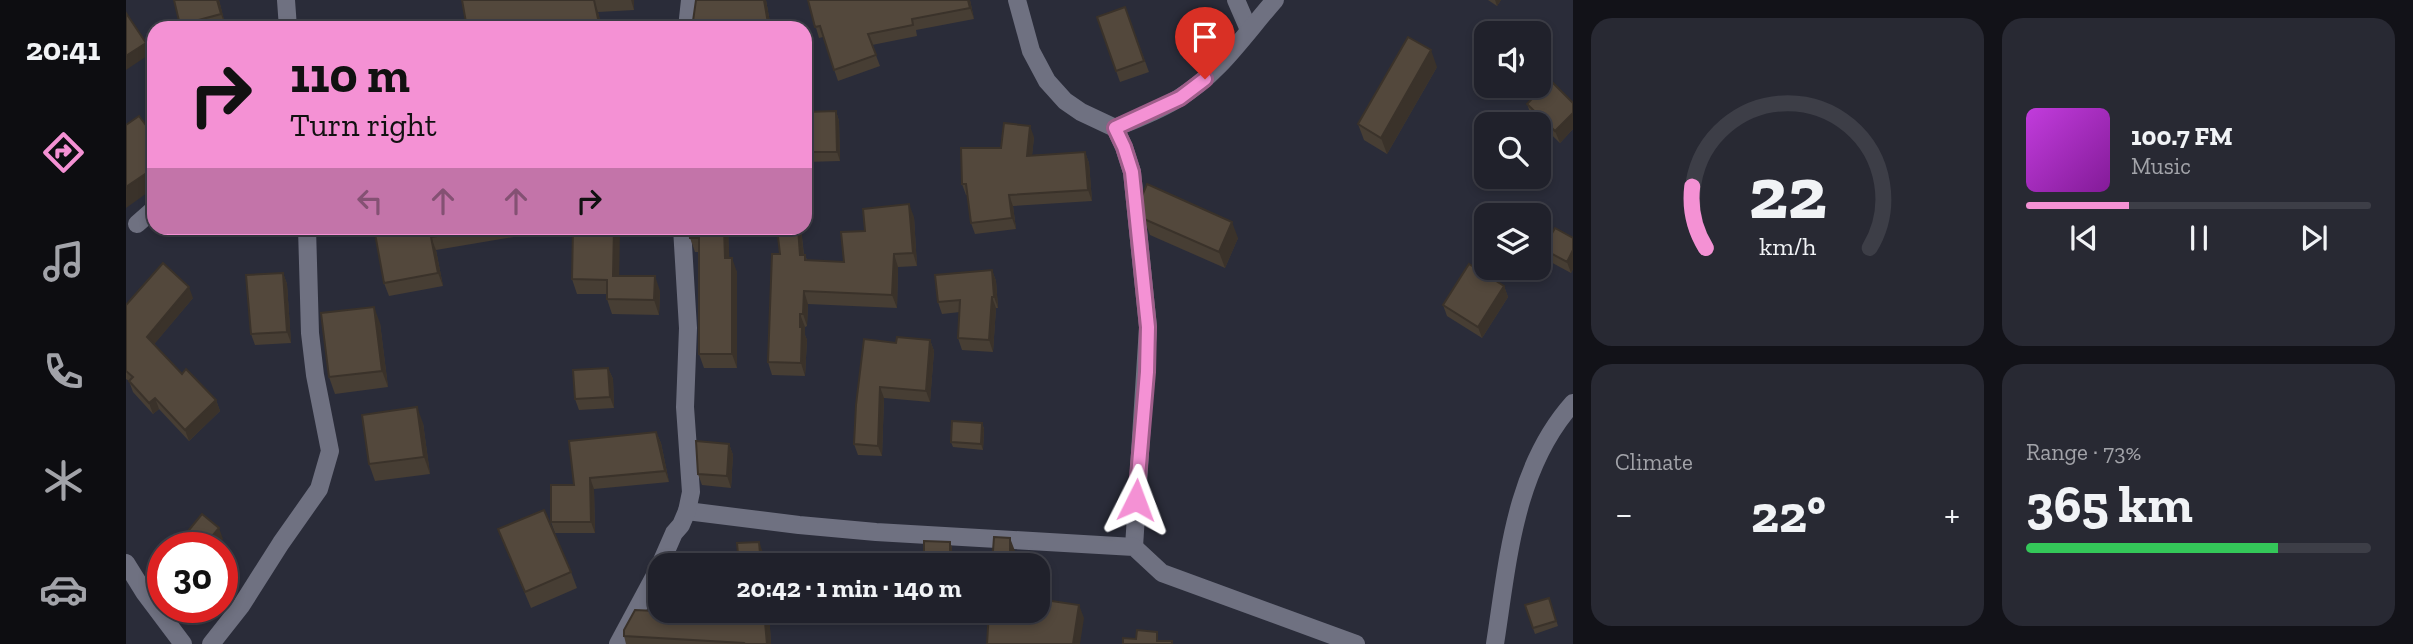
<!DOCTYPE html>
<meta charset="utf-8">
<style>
:root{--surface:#20212b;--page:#282933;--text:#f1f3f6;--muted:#a2a3a9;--line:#3d3e47;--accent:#f491d4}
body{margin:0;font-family:"Zilla Slab",serif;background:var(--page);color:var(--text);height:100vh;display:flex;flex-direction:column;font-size:26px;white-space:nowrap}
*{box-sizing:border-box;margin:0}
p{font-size:23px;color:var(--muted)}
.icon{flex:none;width:38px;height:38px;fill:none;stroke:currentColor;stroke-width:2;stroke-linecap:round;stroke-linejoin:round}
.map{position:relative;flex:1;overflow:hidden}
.details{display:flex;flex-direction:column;gap:18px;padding:18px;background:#121218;width:840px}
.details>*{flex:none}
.top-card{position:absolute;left:21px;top:21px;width:665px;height:214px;border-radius:21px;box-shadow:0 4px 10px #0003,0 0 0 2px var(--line);background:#f491d4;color:#111;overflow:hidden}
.controls{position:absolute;left:1348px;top:21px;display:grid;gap:14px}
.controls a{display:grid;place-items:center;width:77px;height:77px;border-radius:14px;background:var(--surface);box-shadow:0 4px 10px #0003,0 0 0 2px var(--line);font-size:35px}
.speed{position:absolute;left:21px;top:532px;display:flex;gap:14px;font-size:35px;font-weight:700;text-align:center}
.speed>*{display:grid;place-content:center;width:91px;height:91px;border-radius:50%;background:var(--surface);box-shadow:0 4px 10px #0003,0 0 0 2px var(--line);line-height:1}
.speed .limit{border:10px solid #d22;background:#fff;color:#111}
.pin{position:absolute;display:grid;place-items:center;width:60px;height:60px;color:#fff;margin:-72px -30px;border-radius:50% 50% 50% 0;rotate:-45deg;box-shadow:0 0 7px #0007}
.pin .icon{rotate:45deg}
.me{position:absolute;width:77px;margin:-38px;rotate:3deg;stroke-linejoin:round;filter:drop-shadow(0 0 5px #0008)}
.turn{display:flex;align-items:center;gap:24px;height:147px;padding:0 28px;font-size:32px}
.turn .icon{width:91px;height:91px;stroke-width:2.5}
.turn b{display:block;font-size:49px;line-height:60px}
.lanes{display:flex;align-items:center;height:66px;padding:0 28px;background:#0003;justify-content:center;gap:35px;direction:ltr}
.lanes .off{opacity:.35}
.big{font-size:52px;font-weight:700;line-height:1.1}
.details .card{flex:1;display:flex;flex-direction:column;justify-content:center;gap:10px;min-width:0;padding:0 24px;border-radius:21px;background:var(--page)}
.details .dial{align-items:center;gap:0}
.dial svg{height:182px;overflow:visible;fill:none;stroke:var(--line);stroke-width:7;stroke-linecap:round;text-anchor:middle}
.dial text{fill:var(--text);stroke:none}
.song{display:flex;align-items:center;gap:21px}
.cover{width:84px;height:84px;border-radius:10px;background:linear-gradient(135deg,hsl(290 70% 55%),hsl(290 70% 35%))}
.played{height:7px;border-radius:4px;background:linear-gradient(90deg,var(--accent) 30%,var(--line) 30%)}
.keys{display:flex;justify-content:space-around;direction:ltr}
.heat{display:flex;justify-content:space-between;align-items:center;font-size:38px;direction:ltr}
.charge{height:10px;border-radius:5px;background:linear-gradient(90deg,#34c759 73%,var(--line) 0)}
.details .tiles{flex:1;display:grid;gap:18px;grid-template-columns:repeat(2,1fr)}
.trip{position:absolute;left:522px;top:553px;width:402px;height:70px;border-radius:21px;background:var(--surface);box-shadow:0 4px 10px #0003,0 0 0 2px var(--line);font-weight:700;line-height:70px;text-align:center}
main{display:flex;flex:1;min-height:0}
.tabs{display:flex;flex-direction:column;width:126px;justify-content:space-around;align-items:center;background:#0d0d11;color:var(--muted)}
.tabs .icon{width:49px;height:49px}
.tabs .active{color:var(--accent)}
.tabs b{font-size:32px;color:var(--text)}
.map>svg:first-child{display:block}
</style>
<main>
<nav class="tabs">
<b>20:41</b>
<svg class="icon active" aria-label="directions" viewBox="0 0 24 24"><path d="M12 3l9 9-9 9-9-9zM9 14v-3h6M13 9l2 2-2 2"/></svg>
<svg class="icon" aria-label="music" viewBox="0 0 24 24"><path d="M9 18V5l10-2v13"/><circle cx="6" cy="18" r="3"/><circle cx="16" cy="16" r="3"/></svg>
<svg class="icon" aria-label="phone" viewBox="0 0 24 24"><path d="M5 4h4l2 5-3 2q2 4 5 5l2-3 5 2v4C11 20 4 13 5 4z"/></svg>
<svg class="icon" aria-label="climate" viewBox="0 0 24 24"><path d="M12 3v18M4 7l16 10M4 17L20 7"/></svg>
<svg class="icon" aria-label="car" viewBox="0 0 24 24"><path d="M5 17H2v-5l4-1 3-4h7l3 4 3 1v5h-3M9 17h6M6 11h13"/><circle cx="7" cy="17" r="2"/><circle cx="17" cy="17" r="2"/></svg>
</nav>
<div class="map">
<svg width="1447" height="644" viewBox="0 0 1447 644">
<rect width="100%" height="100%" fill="#2a2c39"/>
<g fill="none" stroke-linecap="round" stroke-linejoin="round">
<g stroke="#6f7181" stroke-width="18">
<polyline points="160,0 162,28"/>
<polyline points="891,0 905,51 921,81 939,101 955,112 989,128 998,147 1006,172 1022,327 1008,547"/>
<polyline points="1110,0 1123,30"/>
<polyline points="561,28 564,0"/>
<path d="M989 128C1010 119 1033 111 1053 98 1093 74 1119 34 1149 0"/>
<polyline points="11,224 28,209"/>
<polyline points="561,511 673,525 750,532 1008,547 1036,573 1230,644"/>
<polyline points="0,563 18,592 57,644"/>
<polyline points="534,565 548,533 555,525 561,511 565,492 559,407 562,328 556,228"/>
<polyline points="85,644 115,606 155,543 193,489 204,451 189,375 184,333 181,228"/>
<polyline points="492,644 534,566"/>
<path d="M1369 644C1382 561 1388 469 1447 403"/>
</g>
</g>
<g fill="#473e34">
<polygon points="48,0 93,0 100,28 55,28"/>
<polygon points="336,0 508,0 508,10 472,12 476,28 341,28"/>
<polygon points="570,0 640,0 645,28 566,28"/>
<polygon points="682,0 844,0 848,19 790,30 791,36 746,45 754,66 712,81 697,37 693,38"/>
<polygon points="1362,0 1375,0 1371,6"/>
<polygon points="999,7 1023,72 994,82 971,17"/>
<polygon points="1311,67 1261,154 1238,140 1232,124"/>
<polygon points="1447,103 1447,129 1434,143 1405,115 1401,104"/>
<polygon points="710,111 713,121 714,161 679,162 679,112"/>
<polygon points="908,137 906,155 959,152 963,163 966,201 887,206 890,229 849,234 845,223 842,195 840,195 836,184 875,148"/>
<polygon points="788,217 791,266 772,267 771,308 682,304 681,326 679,327 679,335 681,340 679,376 646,375 642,362 654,254 675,228 678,255 679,255 681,260 718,262 739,231"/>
<polygon points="1018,219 1112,238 1099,268 1024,235"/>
<polygon points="248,228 417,228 417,232 310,250 317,286 263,296 258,283"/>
<polygon points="447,228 493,228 493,276 534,291 533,315 486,314 481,299 481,294 451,294 446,279"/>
<polygon points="563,228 602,228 603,258 611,272 611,368 578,368 573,354 573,252 569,252 564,238"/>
<polygon points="1447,238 1447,269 1445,273 1421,260 1417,249"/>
<polygon points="866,270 870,281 872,308 870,308 867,352 836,350 832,338 834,312 816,314 812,302"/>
<polygon points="157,273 161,284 165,343 129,345 125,334"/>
<polygon points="1378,286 1382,297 1356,338 1321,316 1317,305"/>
<polygon points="67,298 28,344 56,374 90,400 94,411 63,441 33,409 27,414 7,392 3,381 0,379 0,305"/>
<polygon points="254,323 262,387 209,394 203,377"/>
<polygon points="804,340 808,351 804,402 758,398 756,456 732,455 728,444 770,343"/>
<polygon points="482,368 487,379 488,408 453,410 449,399"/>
<polygon points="297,423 304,474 249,481 243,464"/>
<polygon points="856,423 858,429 857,450 827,447 825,442"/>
<polygon points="530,432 535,443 543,482 468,489 469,533 429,533 425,522 448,485"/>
<polygon points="603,444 607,455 605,488 576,485 572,474"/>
<polygon points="372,529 445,572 451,588 405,608"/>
<polygon points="824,542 826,548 826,565 799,565 798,562"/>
<polygon points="1423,598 1432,626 1409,634 1399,605"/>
<polygon points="616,611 643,611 645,644 500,644 498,636 617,615"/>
</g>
<g fill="#3a322a">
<polygon points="91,0 93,0 100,28 95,14"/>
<polygon points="468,0 472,12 476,28 474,28"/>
<polygon points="505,0 508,0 508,10"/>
<polygon points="638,0 640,0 645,28 644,28 642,23"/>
<polygon points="842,0 844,0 848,19 844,8"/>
<polygon points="1369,0 1375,0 1371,6"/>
<polygon points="20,43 24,54 0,70 0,56"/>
<polygon points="1305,50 1311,67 1261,154 1255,138"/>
<polygon points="710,111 713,121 714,161 711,152"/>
<polygon points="1447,113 1447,129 1434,143 1429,131"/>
<polygon points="904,126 908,137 905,167 901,156"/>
<polygon points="959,152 963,163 966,201 962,190"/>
<polygon points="28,168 28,188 0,208 0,187"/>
<polygon points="883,195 887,206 890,229 886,218"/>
<polygon points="783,204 788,217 791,266 787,253"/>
<polygon points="1106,222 1112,238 1099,268 1093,252"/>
<polygon points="488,228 493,228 494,229 493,290 487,276"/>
<polygon points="598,228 602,228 604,272 599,258"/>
<polygon points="672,228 675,228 679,268 674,255"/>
<polygon points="305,237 310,250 317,286 312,273"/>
<polygon points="1447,250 1447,269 1445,273 1441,262"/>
<polygon points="768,254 772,267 771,308 766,295"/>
<polygon points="606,258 611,272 611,368 606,354"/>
<polygon points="866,270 870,281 872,308 868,297"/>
<polygon points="157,273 161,284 165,343 161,332"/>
<polygon points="529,276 534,291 533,315 528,300"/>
<polygon points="1378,286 1382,297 1356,338 1352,327"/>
<polygon points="63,287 67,298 25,348 21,337"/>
<polygon points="678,291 682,304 681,326 677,314"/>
<polygon points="866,297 870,308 867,352 863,340"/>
<polygon points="248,307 254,323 262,387 256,371"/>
<polygon points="674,314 679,327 679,335 681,340 679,376 675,363"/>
<polygon points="804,340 808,351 804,402 800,391"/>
<polygon points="482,368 487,379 488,408 484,397"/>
<polygon points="754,387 758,398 756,456 752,446"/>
<polygon points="29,398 33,409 27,414 23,403"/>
<polygon points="90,400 94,411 63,441 59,430"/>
<polygon points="291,407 297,423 304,474 298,457"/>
<polygon points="856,423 858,429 857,450 855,444"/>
<polygon points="530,432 535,443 543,482 539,471"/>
<polygon points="603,444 607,455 605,488 601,476"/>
<polygon points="464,478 468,489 469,533 465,522"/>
<polygon points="93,528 97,539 90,548 76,548"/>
<polygon points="884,538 889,551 889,565 884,555"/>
<polygon points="633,542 639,558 640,565 635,565"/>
<polygon points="824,542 826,548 826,565 824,562"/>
<polygon points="953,605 958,618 954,644 947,644"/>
<polygon points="638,611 643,611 645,644 641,644"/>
</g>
<g fill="#53483c" stroke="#3a322a" stroke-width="2">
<polygon points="48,0 91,0 95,14 54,25"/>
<polygon points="336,0 468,0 474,28 341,28"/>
<polygon points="570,0 638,0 642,23 608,28 566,28"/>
<polygon points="682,0 842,0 844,8 786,19 787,25 742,34 750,55 708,70 694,26 689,27"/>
<polygon points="999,7 1018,61 990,71 971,17"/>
<polygon points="0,13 20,43 0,56"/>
<polygon points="1282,37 1305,50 1255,138 1232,124"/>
<polygon points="1424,80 1447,103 1447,113 1429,131 1401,104"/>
<polygon points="710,111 711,152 679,152 679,112"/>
<polygon points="13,116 28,136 28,168 0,187 0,125"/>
<polygon points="878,123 904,126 901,156 959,152 962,190 883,195 886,218 845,223 840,184 836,184 835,148 875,148"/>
<polygon points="1021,184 1106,222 1093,252 1018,219 1016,196"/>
<polygon points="783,204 787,253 768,254 766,295 678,291 677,314 674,314 674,327 676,327 675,363 642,362 646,254 654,254 651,228 672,228 674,255 679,255 679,260 718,262 715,232 739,231 737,209"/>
<polygon points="248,228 363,228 305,237 312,273 258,283"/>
<polygon points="447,228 488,228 487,276 529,276 528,300 481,299 481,280 446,279"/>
<polygon points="563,228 598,228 599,258 606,258 606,354 573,354 573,238 564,238"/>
<polygon points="1429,228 1447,238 1447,250 1441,262 1417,249"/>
<polygon points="37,263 63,287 21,337 56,374 60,369 90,400 59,430 29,398 23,403 3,381 7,377 0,371 0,305"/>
<polygon points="1343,264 1378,286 1352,327 1317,305"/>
<polygon points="866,270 868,297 866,297 863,340 832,338 834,300 812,302 809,275"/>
<polygon points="157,273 161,332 125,334 120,275"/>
<polygon points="248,307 256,371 203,377 195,313"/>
<polygon points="771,337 804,340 800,391 754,387 752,446 728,444 730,405 738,339 770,343"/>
<polygon points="482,368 484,397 449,399 447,370"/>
<polygon points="291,407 298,457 243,464 236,415"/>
<polygon points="826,421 856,423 855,444 825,442"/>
<polygon points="530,432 539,471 464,478 465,522 425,522 425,485 448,485 443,441"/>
<polygon points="570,441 603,444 601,476 572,474"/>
<polygon points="418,510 445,572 399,592 372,529"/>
<polygon points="76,514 93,528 76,548 62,548 54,541"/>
<polygon points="868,537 884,538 884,555 907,557 906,565 866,565"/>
<polygon points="798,541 824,542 824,562 798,562"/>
<polygon points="633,542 635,565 613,565 611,543"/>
<polygon points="1423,598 1430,621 1407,628 1399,605"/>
<polygon points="912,599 953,605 947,644 861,644 863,611 912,611"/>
<polygon points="509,610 617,615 616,611 638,611 641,644 619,644 618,643 498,636 498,630"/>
<polygon points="1011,630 1031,632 1031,641 1046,641 1046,644 997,644 997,638 1010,639"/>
</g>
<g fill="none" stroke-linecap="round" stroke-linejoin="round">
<g stroke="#9f5e8a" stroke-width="18">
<polyline id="route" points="1010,500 1021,372 1022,327 1006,172 998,147 989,128 1054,98 1079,79"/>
</g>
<use href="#route" stroke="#f491d4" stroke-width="12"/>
</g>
</svg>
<div class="controls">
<a><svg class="icon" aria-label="sound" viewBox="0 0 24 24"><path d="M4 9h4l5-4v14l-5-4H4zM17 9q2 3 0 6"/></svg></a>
<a><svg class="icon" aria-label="search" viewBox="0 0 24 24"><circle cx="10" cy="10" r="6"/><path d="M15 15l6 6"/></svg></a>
<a><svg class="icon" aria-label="layers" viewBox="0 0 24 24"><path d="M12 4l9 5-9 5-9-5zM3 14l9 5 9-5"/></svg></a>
</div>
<div class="speed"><div class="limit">30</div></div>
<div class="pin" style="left:1079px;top:79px;background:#d93025"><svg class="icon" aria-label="arrive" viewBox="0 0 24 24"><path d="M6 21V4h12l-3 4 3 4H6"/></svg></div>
<svg class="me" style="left:1010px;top:500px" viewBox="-20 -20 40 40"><path d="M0-17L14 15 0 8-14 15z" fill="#f491d4" stroke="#fff" stroke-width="4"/></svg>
<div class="trip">20:42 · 1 min · 140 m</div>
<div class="top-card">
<div class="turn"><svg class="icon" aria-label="right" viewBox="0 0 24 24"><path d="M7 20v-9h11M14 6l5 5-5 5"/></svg><div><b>110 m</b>Turn right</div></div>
<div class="lanes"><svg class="icon off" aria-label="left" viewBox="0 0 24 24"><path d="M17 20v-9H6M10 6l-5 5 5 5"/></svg><svg class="icon off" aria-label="ahead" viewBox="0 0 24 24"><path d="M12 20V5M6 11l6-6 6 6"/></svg><svg class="icon off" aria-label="ahead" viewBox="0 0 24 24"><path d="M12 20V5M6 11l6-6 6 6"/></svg><svg class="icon" aria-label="right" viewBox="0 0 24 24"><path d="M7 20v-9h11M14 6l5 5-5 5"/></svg></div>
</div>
</div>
<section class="details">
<div class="tiles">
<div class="card dial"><svg viewBox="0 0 100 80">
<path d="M14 69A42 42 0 1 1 86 69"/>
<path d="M14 69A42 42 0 0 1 8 42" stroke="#f491d4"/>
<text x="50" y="56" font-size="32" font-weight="700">22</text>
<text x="50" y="72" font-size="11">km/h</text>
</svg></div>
<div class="card">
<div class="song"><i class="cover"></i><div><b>100.7 FM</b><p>Music</p></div></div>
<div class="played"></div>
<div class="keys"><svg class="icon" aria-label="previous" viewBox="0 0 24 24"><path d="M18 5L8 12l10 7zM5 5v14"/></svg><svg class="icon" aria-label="pause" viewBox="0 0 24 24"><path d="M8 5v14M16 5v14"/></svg><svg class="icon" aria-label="next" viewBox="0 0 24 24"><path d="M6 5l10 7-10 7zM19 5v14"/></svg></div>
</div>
<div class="card"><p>Climate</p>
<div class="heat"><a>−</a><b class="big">22°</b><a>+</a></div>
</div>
<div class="card"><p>Range · 73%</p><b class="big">365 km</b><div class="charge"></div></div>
</div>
</section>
</main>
